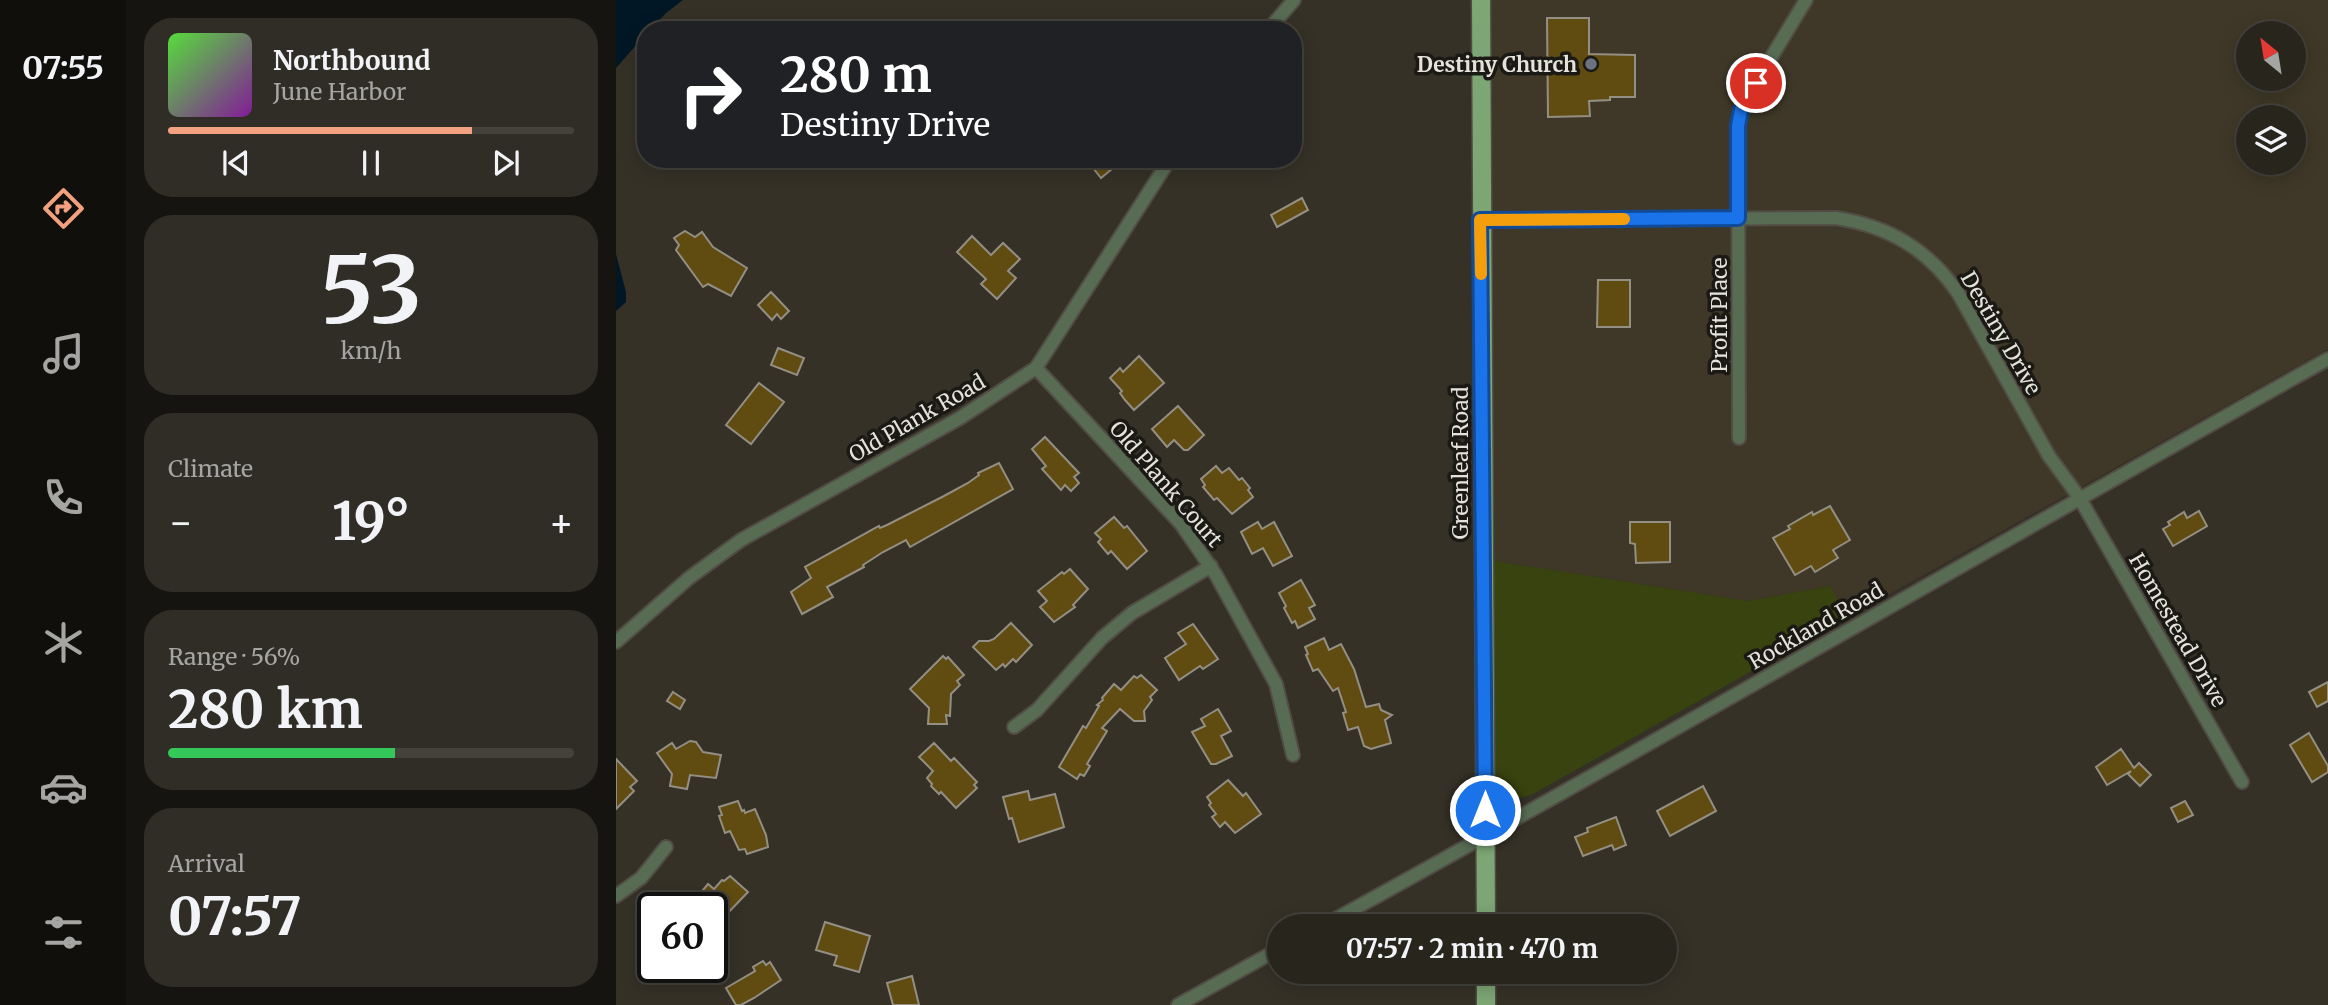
<!DOCTYPE html>
<meta charset="utf-8">
<style>
:root{--surface:#28251d;--page:#302d26;--text:#f1f3f6;--muted:#a5a5a4;--line:#44423b;--accent:#f2a07f}
body{margin:0;font-family:Merriweather,serif;background:var(--page);color:var(--text);height:100vh;display:flex;flex-direction:column;font-size:26px;white-space:nowrap}
*{box-sizing:border-box;margin:0}
p{font-size:23px;color:var(--muted)}
.icon{flex:none;width:38px;height:38px;fill:none;stroke:currentColor;stroke-width:2;stroke-linecap:round;stroke-linejoin:round}
.map{position:relative;flex:1;overflow:hidden}
.sheet{display:flex;flex-direction:column;gap:18px;padding:18px;background:#161410;width:490px}
.sheet>*{flex:none}
.banner{position:absolute;left:21px;top:21px;width:665px;height:147px;border-radius:28px;box-shadow:0 4px 18px #0003,0 0 0 2px var(--line);background:#202124;color:#fff;overflow:hidden}
.needle{width:46px;rotate:330deg}
.tools{position:absolute;left:1620px;top:21px;display:grid;gap:14px}
.tools a{display:grid;place-items:center;width:70px;height:70px;border-radius:50%;background:var(--surface);box-shadow:0 4px 18px #0003,0 0 0 2px var(--line);font-size:35px}
.speed{position:absolute;left:21px;top:892px;display:flex;gap:14px;font-size:35px;font-weight:700;text-align:center}
.speed>*{display:grid;place-content:center;width:91px;height:91px;border-radius:50%;background:var(--surface);box-shadow:0 4px 18px #0003,0 0 0 2px var(--line);line-height:1}
.speed .limit{border:4px solid #111;border-radius:10px;background:#fff;color:#111}
.pin{position:absolute;display:grid;place-items:center;width:60px;height:60px;color:#fff;margin:-30px;border:4px solid #fff;border-radius:50%;box-shadow:0 2px 7px #0007}
.me{position:absolute;width:77px;margin:-38px;rotate:0deg;stroke-linejoin:round;filter:drop-shadow(0 0 5px #0008)}
.turn{display:flex;align-items:center;gap:24px;height:147px;padding:0 28px;font-size:32px}
.turn .icon{width:91px;height:91px;stroke-width:2.5}
.turn b{display:block;font-size:49px;line-height:60px}
.big{font-size:52px;font-weight:700;line-height:1.1}
.sheet .widget{flex:1;display:flex;flex-direction:column;justify-content:center;gap:10px;min-width:0;padding:0 24px;border-radius:28px;background:var(--page)}
.sheet .dial{align-items:center;gap:0}
.dial b{font-size:91px;line-height:1}
.song{display:flex;align-items:center;gap:21px}
.cover{width:84px;height:84px;border-radius:10px;background:linear-gradient(135deg,hsl(110 70% 55%),hsl(290 70% 35%))}
.played{height:7px;border-radius:4px;background:linear-gradient(90deg,var(--accent) 75%,var(--line) 75%)}
.keys{display:flex;justify-content:space-around;direction:ltr}
.heat{display:flex;justify-content:space-between;align-items:center;font-size:38px;direction:ltr}
.charge{height:10px;border-radius:5px;background:linear-gradient(90deg,#34c759 56%,var(--line) 0)}
.trip{position:absolute;left:651px;top:914px;width:410px;height:70px;border-radius:35px;background:var(--surface);box-shadow:0 4px 18px #0003,0 0 0 2px var(--line);font-weight:700;line-height:70px;text-align:center}
main{display:flex;flex:1;min-height:0}
.dock{display:flex;flex-direction:column;width:126px;justify-content:space-around;align-items:center;background:#100f0c;color:var(--muted)}
.dock .icon{width:49px;height:49px}
.dock .active{color:var(--accent)}
.dock b{font-size:32px;color:var(--text)}
.map>svg:first-child{display:block}
</style>
<main>
<nav class="dock">
<b>07:55</b>
<svg class="icon active" aria-label="directions" viewBox="0 0 24 24"><path d="M12 3l9 9-9 9-9-9zM9 14v-3h6M13 9l2 2-2 2"/></svg>
<svg class="icon" aria-label="music" viewBox="0 0 24 24"><path d="M9 18V5l10-2v13"/><circle cx="6" cy="18" r="3"/><circle cx="16" cy="16" r="3"/></svg>
<svg class="icon" aria-label="phone" viewBox="0 0 24 24"><path d="M5 4h4l2 5-3 2q2 4 5 5l2-3 5 2v4C11 20 4 13 5 4z"/></svg>
<svg class="icon" aria-label="climate" viewBox="0 0 24 24"><path d="M12 3v18M4 7l16 10M4 17L20 7"/></svg>
<svg class="icon" aria-label="car" viewBox="0 0 24 24"><path d="M5 17H2v-5l4-1 3-4h7l3 4 3 1v5h-3M9 17h6M6 11h13"/><circle cx="7" cy="17" r="2"/><circle cx="17" cy="17" r="2"/></svg>
<svg class="icon" aria-label="filters" viewBox="0 0 24 24"><path d="M4 7h16M4 17h16"/><circle cx="9" cy="7" r="2"/><circle cx="15" cy="17" r="2"/></svg>
</nav>
<section class="sheet">
<div class="widget">
<div class="song"><i class="cover"></i><div><b>Northbound</b><p>June Harbor</p></div></div>
<div class="played"></div>
<div class="keys"><svg class="icon" aria-label="previous" viewBox="0 0 24 24"><path d="M18 5L8 12l10 7zM5 5v14"/></svg><svg class="icon" aria-label="pause" viewBox="0 0 24 24"><path d="M8 5v14M16 5v14"/></svg><svg class="icon" aria-label="next" viewBox="0 0 24 24"><path d="M6 5l10 7-10 7zM19 5v14"/></svg></div>
</div>
<div class="widget dial"><b>53</b><p>km/h</p></div>
<div class="widget"><p>Climate</p>
<div class="heat"><a>−</a><b class="big">19°</b><a>+</a></div>
</div>
<div class="widget"><p>Range · 56%</p><b class="big">280 km</b><div class="charge"></div></div>
<div class="widget"><p>Arrival</p><b class="big">07:57</b></div>
</section>
<div class="map">
<svg width="1712" height="1005" viewBox="0 0 1712 1005">
<rect width="100%" height="100%" fill="#353127"/>
<path fill="#3f3828" fill-rule="evenodd" d="M875 0H1712V349L1232 617 1213 586 1132 601 879 561 873 111ZM1633 33H1678V79H1633ZM1633 117H1678V163H1633Z"/>
<polygon fill="#38430f" points="879,561 1132,601 1214,586 1232,617 915,795 903,798 894,798 884,787 877,769 874,660"/>
<g fill="#021725">
<polygon points="0,0 67,0 50,13 34,30 30,30 30,34 0,68"/>
<polygon points="0,254 10,292 10,302 0,311"/>
</g>
<g fill="#604b10" stroke="#948f84" stroke-width="2">
<polygon points="931,18 973,18 973,54 1019,55 1019,97 994,97 994,100 973,101 974,116 932,117"/>
<polygon points="470,159 508,159 485,178"/>
<polygon points="686,198 692,210 661,227 655,215"/>
<polygon points="69,231 79,237 86,232 97,247 131,268 115,296 92,284 87,287 60,250 63,245 58,238"/>
<polygon points="356,236 375,255 387,243 404,259 392,271 400,278 381,299 365,284 370,279 341,252"/>
<polygon points="982,280 1014,280 1014,327 981,327"/>
<polygon points="155,292 173,311 165,319 161,314 156,320 142,305"/>
<polygon points="162,348 188,358 181,375 155,365"/>
<polygon points="523,356 548,383 518,410 509,400 504,393 506,391 494,378 504,368 507,372"/>
<polygon points="143,383 168,402 135,444 110,425"/>
<polygon points="562,406 588,435 572,450 568,450 558,440 551,447 536,429"/>
<polygon points="429,437 463,473 458,477 463,483 455,491 449,485 445,490 426,469 430,466 416,449"/>
<polygon points="383,463 397,489 294,547 290,540 267,552 247,565 248,567 211,587 217,597 186,614 175,592 195,578 189,567 263,526 264,528 271,525 328,496 352,483 363,475 362,473"/>
<polygon points="600,466 606,473 613,468 623,480 626,478 634,488 632,490 637,497 616,514 601,498 598,500 587,487 589,485 585,479"/>
<polygon points="1214,506 1234,540 1217,550 1222,558 1199,572 1195,566 1179,575 1157,538 1174,529 1172,526 1196,512 1197,515"/>
<polygon points="1583,511 1591,526 1557,546 1547,529 1554,525 1552,522 1568,512 1571,518"/>
<polygon points="498,517 508,528 511,526 531,551 511,569 495,551 492,554 482,542 485,539 479,533"/>
<polygon points="642,522 646,529 658,522 676,556 657,566 647,548 636,554 625,532"/>
<polygon points="1014,522 1054,522 1054,562 1020,563 1019,544 1014,543"/>
<polygon points="454,569 472,589 457,605 459,607 438,622 424,607 431,601 422,591 446,572 448,574"/>
<polygon points="685,580 699,605 693,608 699,619 682,628 679,621 676,623 668,608 670,606 663,593"/>
<polygon points="395,623 416,645 400,662 397,659 389,667 387,664 380,670 357,647 363,641 373,641 378,639"/>
<polygon points="577,624 602,659 587,669 584,666 563,680 549,658 570,644 562,633"/>
<polygon points="708,638 713,650 725,644 738,669 750,707 763,704 765,710 776,715 769,720 775,743 755,749 748,746 742,727 732,730 727,713 730,712 722,688 717,691 702,669 697,671 690,655 692,654 689,647"/>
<polygon points="327,656 330,659 332,657 348,675 341,681 344,685 335,694 334,716 330,715 331,724 312,724 313,708 294,689"/>
<polygon points="525,675 541,690 534,697 536,700 528,711 529,721 518,721 504,709 486,728 491,731 471,764 474,766 468,776 464,774 461,779 443,767 467,726 470,728 483,706 481,705 487,700 486,698 498,684 505,690 518,676 521,678"/>
<polygon points="1712,682 1712,701 1701,707 1693,692"/>
<polygon points="57,692 69,700 64,709 51,701"/>
<polygon points="602,709 615,731 605,736 616,756 600,764 595,764 576,732 589,726 585,719"/>
<polygon points="1693,733 1712,766 1712,772 1696,782 1674,745"/>
<polygon points="74,741 80,742 87,752 105,755 100,778 74,775 71,789 54,786 56,774 41,753 56,743 60,749"/>
<polygon points="318,743 335,761 338,758 361,782 358,785 361,788 340,808 325,792 323,794 315,786 316,784 311,778 317,771 303,757"/>
<polygon points="1505,749 1518,768 1523,763 1535,775 1524,786 1512,774 1515,771 1491,785 1480,767"/>
<polygon points="0,759 21,781 14,787 18,791 0,809"/>
<polygon points="612,780 627,796 630,793 645,814 619,833 609,822 604,827 596,817 600,814 593,805 595,803 591,797"/>
<polygon points="1087,786 1100,811 1054,836 1041,811"/>
<polygon points="412,791 414,800 439,794 448,827 403,842 396,818 393,819 387,797"/>
<polygon points="122,801 126,811 128,810 129,813 139,809 150,835 152,847 131,854 129,849 123,850 114,831 109,833 103,816 106,815 103,807"/>
<polygon points="1569,801 1577,815 1562,822 1555,808"/>
<polygon points="1000,817 1010,845 998,850 996,845 967,856 959,837 972,832 971,828"/>
<polygon points="114,876 132,892 108,917 99,908 72,908 92,884 98,889 106,880 108,881"/>
<polygon points="209,922 254,936 243,972 218,965 221,956 200,950"/>
<polygon points="147,961 150,965 154,962 165,980 138,998 125,1005 120,1005 110,988 139,971 137,967"/>
<polygon points="296,976 303,1005 277,1005 271,983"/>
</g>
<g fill="none" stroke-linecap="round" stroke-linejoin="round">
<g stroke="#514d44" stroke-width="16">
<g id="minor">
<polyline points="652,30 678,0"/>
<path d="M865 220 1220 218C1272 226 1312 249 1342 293L1433 456 1463 497 1626 782"/>
<polyline points="420,368 565,524 600,575 660,684 677,755"/>
<polyline points="1123,438 1122,126 1125,110 1133,94 1190,0"/>
<polyline points="0,642 73,578 125,540 344,418 420,368 554,159"/>
<polyline points="398,727 421,710 486,638 516,613 595,566"/>
<polyline points="0,896 25,878 50,847"/>
<path d="M707 926C1044 741 1376 546 1712 359"/>
<polyline points="562,1005 663,949"/>
</g>
</g>
<g stroke="#514d44" stroke-width="21">
<g id="primary">
<polyline points="865,0 870,926"/>
<polyline points="870,971 870,1005"/>
</g>
</g>
<use href="#minor" stroke="#586c54" stroke-width="12"/>
<use href="#primary" stroke="#7da674" stroke-width="18"/>
</g>
<g fill="none" stroke-linecap="round" stroke-linejoin="round">
<g stroke="#114b97" stroke-width="18">
<polyline id="route" points="869,810 864,220 1122,218 1122,126 1125,110 1140,83"/>
</g>
<use href="#route" stroke="#1a73e8" stroke-width="12"/>
<polyline stroke="#f59e0b" stroke-width="12" points="865,274 864,220 1008,219"/>
</g>
<circle fill="#6b7280" stroke="#1b1914" stroke-width="2.5" cx="975" cy="64" r="7"/>
<g text-anchor="middle" dominant-baseline="central" stroke-width="7" stroke-linejoin="round" paint-order="stroke">
<g font-size="21" font-weight="bold" fill="#e5e2dc" stroke="#1b1914" text-anchor="end">
<text x="961" y="64">Destiny Church</text>
</g>
<g font-size="21" fill="#e5e2dc" stroke="#1b1914">
<text transform="translate(1103 315) rotate(-90)">Profit Place</text>
<text transform="translate(1385 333) rotate(60)">Destiny Drive</text>
<text transform="translate(301 418) rotate(-30)">Old Plank Road</text>
<text transform="translate(844 463) rotate(-90)">Greenleaf Road</text>
<text transform="translate(550 484) rotate(49)">Old Plank Court</text>
<text transform="translate(1200 626) rotate(-30)">Rockland Road</text>
<text transform="translate(1562 630) rotate(60)">Homestead Drive</text>
</g>
</g>
</svg>
<div class="tools">
<a><svg class="needle" viewBox="-14 -14 28 28"><path d="M0-13l5 13h-10z" fill="#e53935"/><path d="M0 13l5-13h-10z" fill="#a5a5a4"/></svg></a>
<a><svg class="icon" aria-label="layers" viewBox="0 0 24 24"><path d="M12 4l9 5-9 5-9-5zM3 14l9 5 9-5"/></svg></a>
</div>
<div class="speed"><div class="limit">60</div></div>
<div class="pin" style="left:1140px;top:83px;background:#d93025"><svg class="icon" aria-label="arrive" viewBox="0 0 24 24"><path d="M6 21V4h12l-3 4 3 4H6"/></svg></div>
<svg class="me" style="left:869px;top:810px" viewBox="-20 -20 40 40"><circle r="17" fill="#1a73e8" stroke="#fff" stroke-width="3"/><path d="M0-11L8 9 0 5-8 9z" fill="#fff"/></svg>
<div class="trip">07:57 · 2 min · 470 m</div>
<div class="banner">
<div class="turn"><svg class="icon" aria-label="right" viewBox="0 0 24 24"><path d="M7 20v-9h11M14 6l5 5-5 5"/></svg><div><b>280 m</b>Destiny Drive</div></div>
</div>
</div>
</main>
